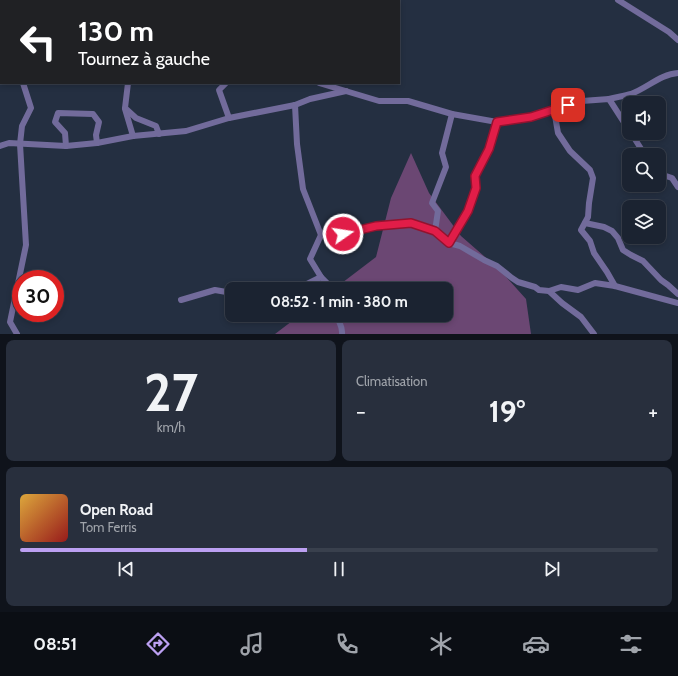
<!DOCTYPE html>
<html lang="fr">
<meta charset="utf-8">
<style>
:root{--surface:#1b2331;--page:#282f3d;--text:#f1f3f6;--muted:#a0a4ab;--line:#39404d;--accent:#bca0f2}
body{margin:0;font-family:Cabin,sans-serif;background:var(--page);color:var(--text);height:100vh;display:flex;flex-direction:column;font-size:15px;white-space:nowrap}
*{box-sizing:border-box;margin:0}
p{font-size:13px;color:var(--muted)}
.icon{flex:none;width:22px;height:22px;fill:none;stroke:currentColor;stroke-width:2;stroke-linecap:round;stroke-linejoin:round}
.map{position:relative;height:334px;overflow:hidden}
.details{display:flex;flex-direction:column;gap:6px;padding:6px;background:#0f131b;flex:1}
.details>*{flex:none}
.hud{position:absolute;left:0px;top:0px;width:400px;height:84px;box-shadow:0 2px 6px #0003,0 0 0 1px var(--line);background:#202124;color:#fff;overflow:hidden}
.fabs{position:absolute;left:622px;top:96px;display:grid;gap:8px}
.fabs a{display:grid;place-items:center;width:44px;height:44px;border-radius:8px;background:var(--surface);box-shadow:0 2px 6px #0003,0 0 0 1px var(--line);font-size:20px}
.speed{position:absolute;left:12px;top:270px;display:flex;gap:8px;font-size:20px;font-weight:700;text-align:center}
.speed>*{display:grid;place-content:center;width:52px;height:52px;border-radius:50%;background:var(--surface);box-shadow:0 2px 6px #0003,0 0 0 1px var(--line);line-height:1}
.speed .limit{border:6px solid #d22;background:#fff;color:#111}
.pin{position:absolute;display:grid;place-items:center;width:34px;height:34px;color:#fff;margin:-17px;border-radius:8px;box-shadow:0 2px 6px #0006}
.me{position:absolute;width:44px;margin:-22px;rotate:77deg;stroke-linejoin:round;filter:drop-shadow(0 0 3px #0008)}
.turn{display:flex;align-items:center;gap:14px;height:84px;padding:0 12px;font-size:18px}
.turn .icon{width:52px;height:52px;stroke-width:2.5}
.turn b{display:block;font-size:28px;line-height:34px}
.big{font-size:30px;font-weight:700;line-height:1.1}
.details .widget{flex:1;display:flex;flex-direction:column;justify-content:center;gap:6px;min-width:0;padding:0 14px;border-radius:8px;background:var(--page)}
.details .dial{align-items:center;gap:0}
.dial b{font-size:52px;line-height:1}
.song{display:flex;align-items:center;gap:12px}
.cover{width:48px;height:48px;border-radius:6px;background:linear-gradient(135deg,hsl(40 70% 55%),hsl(0 70% 35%))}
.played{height:4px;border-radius:2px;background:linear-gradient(90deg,var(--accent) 45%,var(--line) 45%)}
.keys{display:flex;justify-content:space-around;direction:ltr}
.heat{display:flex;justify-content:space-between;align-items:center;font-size:22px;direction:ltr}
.details .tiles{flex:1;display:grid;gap:6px;grid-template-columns:1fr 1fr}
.widget:last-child{grid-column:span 2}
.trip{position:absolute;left:225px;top:282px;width:228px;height:40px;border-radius:8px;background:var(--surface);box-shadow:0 2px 6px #0003,0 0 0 1px var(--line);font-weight:700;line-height:40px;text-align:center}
.dock{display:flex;height:64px;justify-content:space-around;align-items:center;background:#0b0e14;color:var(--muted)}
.dock .icon{width:28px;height:28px}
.dock .current{color:var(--accent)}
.dock b{font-size:18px;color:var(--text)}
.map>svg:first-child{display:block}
</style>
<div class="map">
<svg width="678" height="334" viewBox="0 0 678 334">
<rect width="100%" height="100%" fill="#242f41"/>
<polygon fill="#6b4773" points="411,153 429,193 461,236 500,270 526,299 531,334 275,334 300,315 446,315 446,289 334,289 376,257 391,198"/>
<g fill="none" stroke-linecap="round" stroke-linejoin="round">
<g stroke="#726b9b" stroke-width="6">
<polyline points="217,0 218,1"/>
<polyline points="618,0 669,32 678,40"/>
<polyline points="17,1 17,0"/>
<polyline points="235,1 235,0"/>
<polyline points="128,83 125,108 136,118 156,126 159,134"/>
<polyline points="226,83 219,90 229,118"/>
<polyline points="319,83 379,101 408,101 452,114 497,122 531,117 582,101 609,99 629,130"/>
<path d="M609 99C617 97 624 96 631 94 647 88 661 74 678 73"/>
<polyline points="295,105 297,144 303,189 321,235 343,234 376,226 411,223 435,231 438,211 432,203 446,167 442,153 452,114"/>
<polyline points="125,109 133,136"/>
<polyline points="554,110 558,133 570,151 590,170 593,178 589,203 588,217 581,230 590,241 594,253 607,272 615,286"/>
<polyline points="631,133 645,155"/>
<polyline points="0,146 9,143 66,146 97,143 133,136 186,131 229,118 295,105 310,99 346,91"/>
<polyline points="66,146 65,133 55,122 58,113 93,114 99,122 96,135 97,143"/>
<polyline points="659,171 663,175 672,178 678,187"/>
<polyline points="585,223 604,227 612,231 618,238 623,250 631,255 643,261 661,280 668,285 678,294"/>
<polyline points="435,231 449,243 468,211 476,188 475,176 489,149 497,122"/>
<polyline points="321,235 310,259 321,277 328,284 330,289"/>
<polyline points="449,243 460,246 484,260 497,266 512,278 518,282 535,287 539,290 549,291 562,303 581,317 594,334"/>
<polyline points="278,289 305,285 321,277"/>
<polyline points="549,291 561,287 578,290 595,283 615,286 678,303"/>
<polyline points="181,300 215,290 232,293"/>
<path d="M337 315C338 322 343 326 342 334"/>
<polyline points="17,334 10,322 26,245 20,144 22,126 31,108 23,83"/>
</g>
</g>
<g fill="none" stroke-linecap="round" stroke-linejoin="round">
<g stroke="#92132f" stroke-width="10">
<polyline id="route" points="343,234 376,226 411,223 435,231 449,243 468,211 476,188 475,176 489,149 497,122 531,117 568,105"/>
</g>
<use href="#route" stroke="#e11d48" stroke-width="7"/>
</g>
</svg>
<div class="fabs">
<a><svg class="icon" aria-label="sound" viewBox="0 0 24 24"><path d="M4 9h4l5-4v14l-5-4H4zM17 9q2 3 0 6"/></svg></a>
<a><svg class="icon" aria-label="search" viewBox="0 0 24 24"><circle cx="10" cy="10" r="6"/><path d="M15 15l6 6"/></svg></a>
<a><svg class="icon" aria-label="layers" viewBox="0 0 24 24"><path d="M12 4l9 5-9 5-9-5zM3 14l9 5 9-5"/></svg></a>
</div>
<div class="speed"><div class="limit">30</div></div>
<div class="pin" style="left:568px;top:105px;background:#d93025"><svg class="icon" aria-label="arrive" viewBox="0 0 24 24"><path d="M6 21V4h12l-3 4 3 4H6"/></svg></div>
<svg class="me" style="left:343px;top:234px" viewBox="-20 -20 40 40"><circle r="17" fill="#e11d48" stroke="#fff" stroke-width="3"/><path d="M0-11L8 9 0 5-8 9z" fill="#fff"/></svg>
<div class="trip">08:52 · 1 min · 380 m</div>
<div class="hud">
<div class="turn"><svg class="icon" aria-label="left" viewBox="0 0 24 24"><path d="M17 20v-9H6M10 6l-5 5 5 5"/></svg><div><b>130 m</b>Tournez à gauche</div></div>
</div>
</div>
<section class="details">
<div class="tiles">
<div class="widget dial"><b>27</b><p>km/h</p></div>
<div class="widget"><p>Climatisation</p>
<div class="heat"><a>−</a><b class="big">19°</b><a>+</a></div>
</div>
<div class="widget">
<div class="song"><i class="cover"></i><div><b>Open Road</b><p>Tom Ferris</p></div></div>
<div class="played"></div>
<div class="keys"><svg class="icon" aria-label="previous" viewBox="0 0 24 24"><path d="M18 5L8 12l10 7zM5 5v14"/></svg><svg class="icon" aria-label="pause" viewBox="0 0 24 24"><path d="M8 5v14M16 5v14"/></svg><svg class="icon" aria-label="next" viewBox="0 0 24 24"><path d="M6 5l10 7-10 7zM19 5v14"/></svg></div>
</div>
</div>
</section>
<nav class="dock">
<b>08:51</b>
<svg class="icon current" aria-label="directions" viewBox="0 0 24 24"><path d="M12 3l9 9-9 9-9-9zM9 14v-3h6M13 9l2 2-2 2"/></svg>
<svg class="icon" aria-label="music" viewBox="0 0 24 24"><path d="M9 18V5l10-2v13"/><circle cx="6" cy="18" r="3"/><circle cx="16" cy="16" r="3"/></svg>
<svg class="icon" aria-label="phone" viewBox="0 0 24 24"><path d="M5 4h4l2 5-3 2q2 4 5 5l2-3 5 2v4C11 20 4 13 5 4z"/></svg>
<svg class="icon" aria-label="climate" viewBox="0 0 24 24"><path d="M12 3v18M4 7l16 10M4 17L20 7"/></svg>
<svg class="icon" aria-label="car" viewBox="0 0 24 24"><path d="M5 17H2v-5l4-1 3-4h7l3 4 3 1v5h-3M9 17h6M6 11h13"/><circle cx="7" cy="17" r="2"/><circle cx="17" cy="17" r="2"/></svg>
<svg class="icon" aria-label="filters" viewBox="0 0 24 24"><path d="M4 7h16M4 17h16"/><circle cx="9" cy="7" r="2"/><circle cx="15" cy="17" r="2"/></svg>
</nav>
